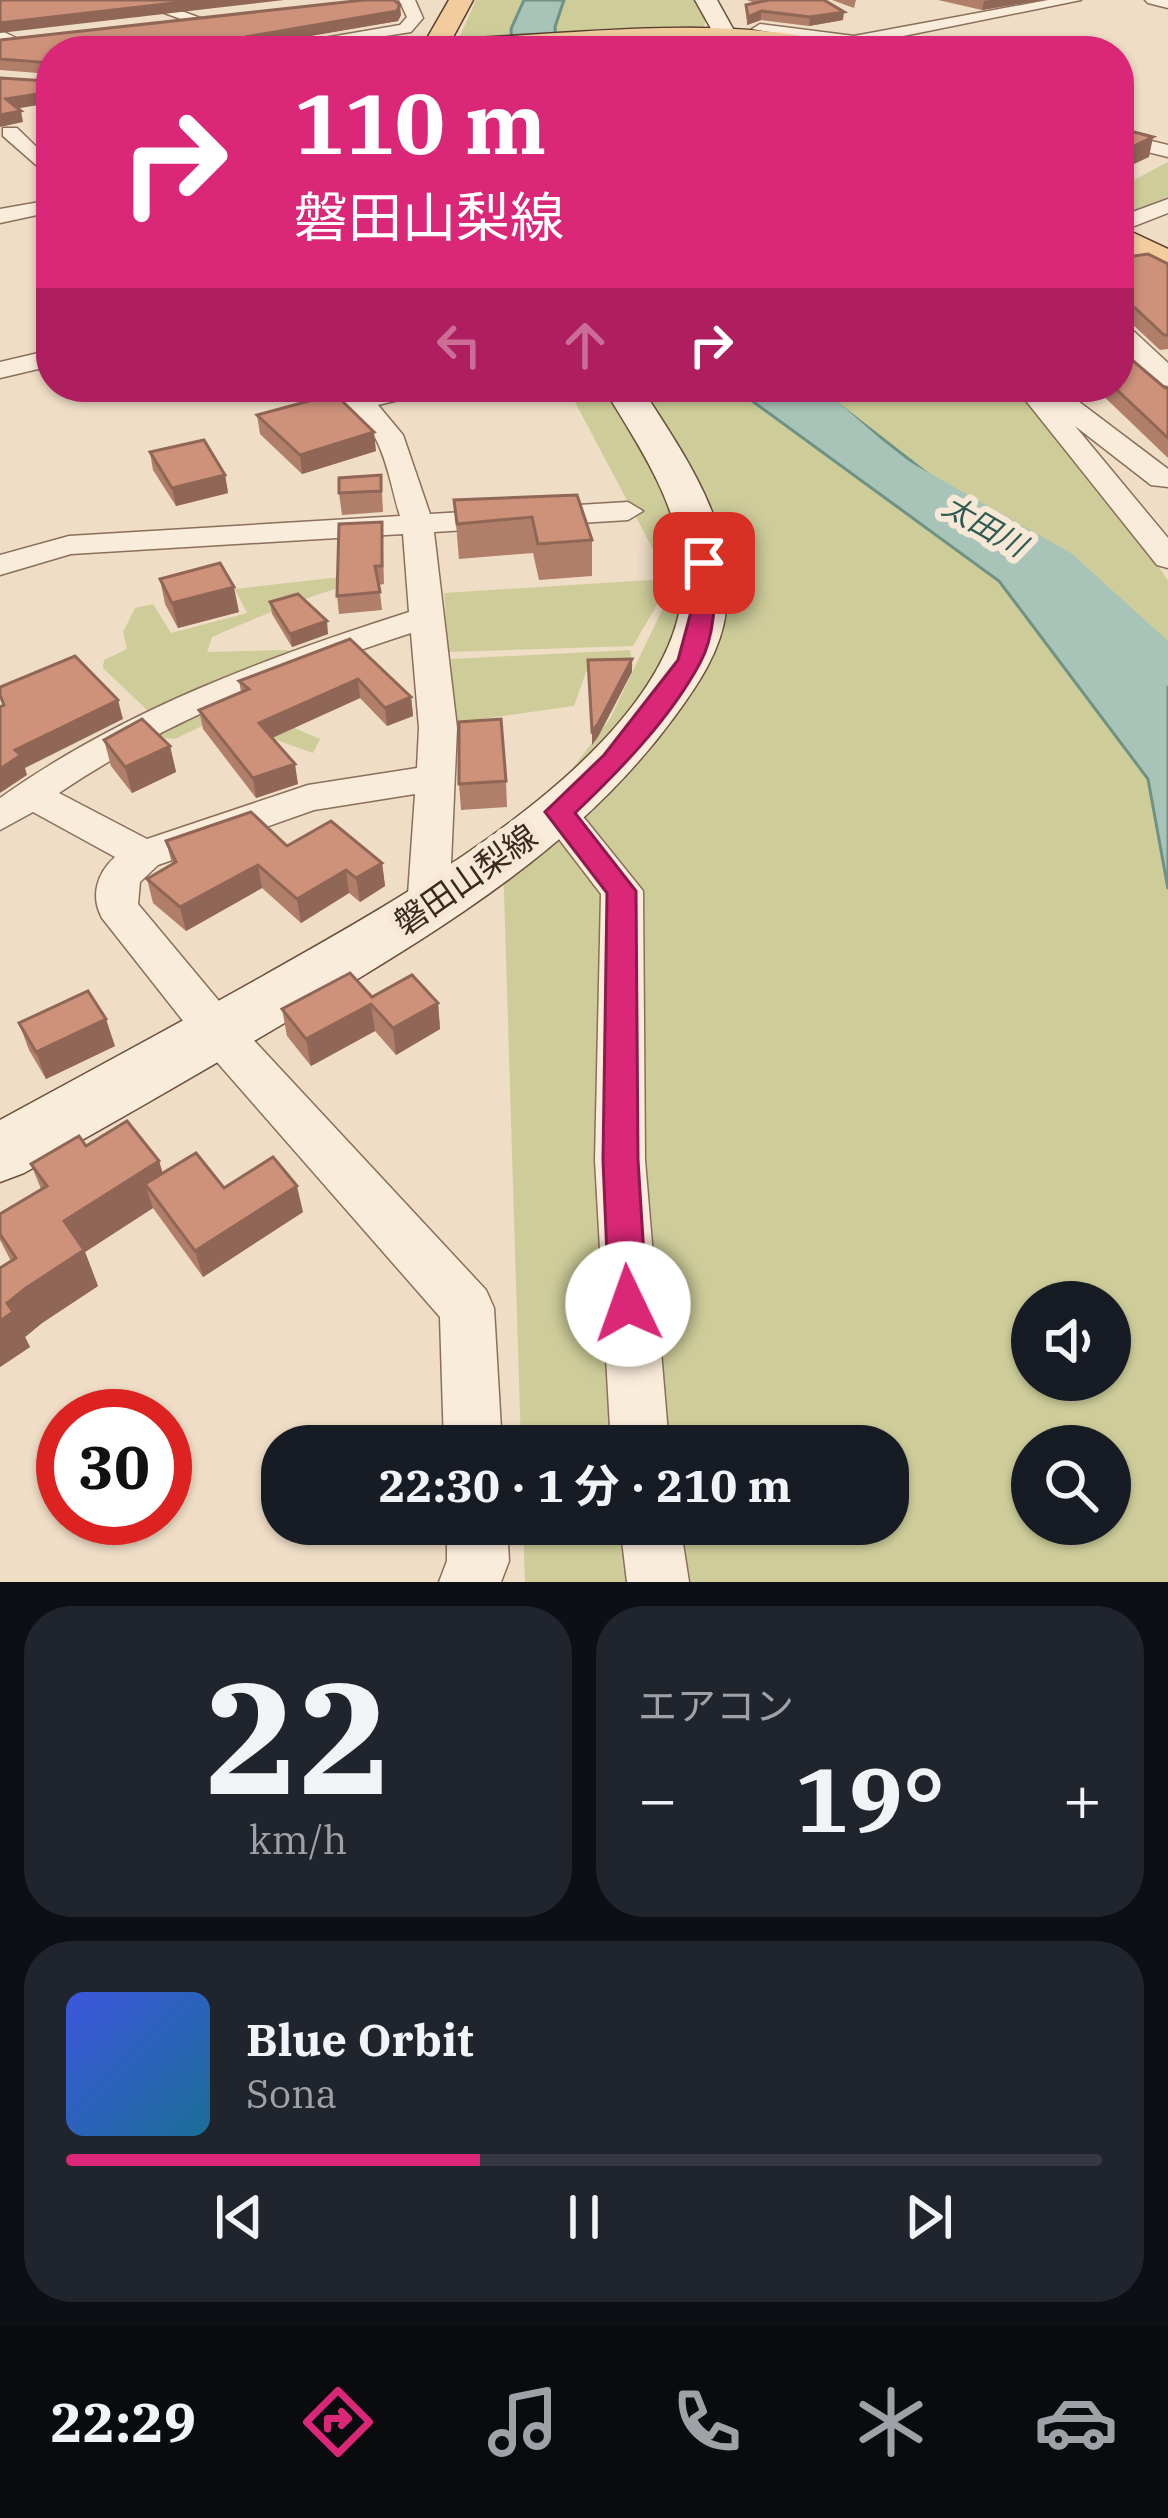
<!DOCTYPE html>
<html lang="ja">
<meta charset="utf-8">
<style>
:root{--surface:#171b24;--page:#20242c;--text:#f1f3f6;--muted:#9ea1a6;--line:#363941;--accent:#db2777}
body{margin:0;font-family:"IBM Plex Serif","Noto Sans JP",serif;background:var(--page);color:var(--text);height:100vh;display:flex;flex-direction:column;font-size:45px;white-space:nowrap}
*{box-sizing:border-box;margin:0}
p{font-size:39px;color:var(--muted)}
.icon{flex:none;width:66px;height:66px;fill:none;stroke:currentColor;stroke-width:2;stroke-linecap:round;stroke-linejoin:round}
.map{position:relative;height:1582px;overflow:hidden}
.details{display:flex;flex-direction:column;gap:24px;padding:24px;background:#0d0f14;flex:1}
.details>*{flex:none}
.banner{position:absolute;left:36px;top:36px;width:1098px;height:366px;border-radius:48px;box-shadow:0 3px 9px #0004;background:#db2777;color:#fff;overflow:hidden}
.tools{position:absolute;left:1011px;top:1281px;display:grid;gap:24px}
.tools a{display:grid;place-items:center;width:120px;height:120px;border-radius:50%;background:var(--surface);box-shadow:0 3px 9px #0004;font-size:60px}
.speed{position:absolute;left:36px;top:1389px;display:flex;gap:24px;font-size:60px;font-weight:700;text-align:center}
.speed>*{display:grid;place-content:center;width:156px;height:156px;border-radius:50%;background:var(--surface);box-shadow:0 3px 9px #0004;line-height:1}
.speed .limit{border:18px solid #d22;background:#fff;color:#111}
.pin{position:absolute;display:grid;place-items:center;width:102px;height:102px;color:#fff;margin:-51px;border-radius:24px;box-shadow:0 6px 18px #0006}
.me{position:absolute;width:132px;margin:-66px;rotate:357deg;stroke-linejoin:round;filter:drop-shadow(0 0 9px #0008)}
.turn{display:flex;align-items:center;gap:42px;height:252px;padding:0 60px;font-size:54px}
.turn .icon{width:156px;height:156px;stroke-width:2.5}
.turn b{display:block;font-size:84px;line-height:102px}
.lanes{display:flex;align-items:center;height:114px;padding:0 60px;background:#0003;justify-content:center;gap:60px;direction:ltr}
.lanes .off{opacity:.35}
.big{font-size:90px;font-weight:700;line-height:1.1}
.details .card{flex:1;display:flex;flex-direction:column;justify-content:center;gap:18px;min-width:0;padding:0 42px;border-radius:48px;background:var(--page)}
.details .dial{align-items:center;gap:0}
.dial b{font-size:156px;line-height:1}
.song{display:flex;align-items:center;gap:36px}
.cover{width:144px;height:144px;border-radius:18px;background:linear-gradient(135deg,hsl(230 70% 55%),hsl(200 70% 35%))}
.played{height:12px;border-radius:6px;background:linear-gradient(90deg,var(--accent) 40%,var(--line) 40%)}
.keys{display:flex;justify-content:space-around;direction:ltr}
.heat{display:flex;justify-content:space-between;align-items:center;font-size:66px;direction:ltr}
.details .tiles{flex:1;display:grid;gap:24px;grid-template-columns:1fr 1fr}
.card:last-child{grid-column:span 2}
.trip{position:absolute;left:261px;top:1425px;width:648px;height:120px;border-radius:48px;background:var(--surface);box-shadow:0 3px 9px #0004;font-weight:700;line-height:120px;text-align:center}
.tabs{display:flex;height:192px;justify-content:space-around;align-items:center;background:#090b0e;color:var(--muted)}
.tabs .icon{width:84px;height:84px}
.tabs .active{color:var(--accent)}
.tabs b{font-size:54px;color:var(--text)}
.map>svg:first-child{display:block}
</style>
<div class="map">
<svg width="1168" height="1582" viewBox="0 0 1168 1582">
<rect width="100%" height="100%" fill="#efddc6"/>
<g fill="#cecd9a" fill-rule="evenodd">
<polygon points="476,0 712,0 704,26 721,51 453,51"/>
<polygon points="1168,162 1168,197 1119,217 1119,188"/>
<path d="M567 387H1027L1100 476 1168 581V1582H525L523 1524H888V1446H521L503 860 610 719 673 587ZM1032 1302H1110V1380H1032ZM1032 1446H1110V1524H1032Z"/>
<path d="M358 575 364 581C311 594 263 615 212 637L207 652 284 650 323 656 276 720 320 739 313 753 260 734 231 712 175 739 152 737 148 711 103 668 104 660 127 649 123 632 135 608 153 604 171 633 247 613 235 589Z"/>
<polygon points="651,580 665,591 633,646 448,652 444,593"/>
<polygon points="630,650 633,667 586,672 574,706 454,723 451,659"/>
</g>
<g fill="#a8c3b7" stroke="#6e9284" stroke-width="3">
<polygon points="524,0 564,0 555,27 557,51 512,51 511,29"/>
<polygon points="733,387 816,387 1103,610 1168,677 1168,889 1148,779 999,581"/>
</g>
<g fill="none" stroke-linecap="round" stroke-linejoin="round">
<polygon fill="#a8c3b7" fill-rule="evenodd" points="775,387 821,387 901,457 1071,553 1168,641 1168,686 1149,682 1035,575 869,477"/>
<g stroke="#8b6e5b" stroke-width="3">
<g id="street">
<polygon points="129,0 152,0 203,19 189,22"/>
<polygon points="399,0 415,0 423,18 411,32 290,51 248,51 400,25 407,17"/>
<polygon points="1048,0 1081,0 854,46 752,29 760,24 854,36"/>
<polygon points="1145,0 1168,0 1168,8 1148,3"/>
<polygon points="0,30 20,40 12,45 0,41"/>
<polygon points="3,128 17,128 51,161 51,178 3,136"/>
<polygon points="1119,133 1168,145 1168,157 1119,145"/>
<polygon points="1168,199 1168,213 1119,232 1119,217"/>
<polygon points="51,200 51,212 0,223 0,209"/>
<polygon points="1119,323 1128,326 1168,363 1168,386 1159,384 1119,345"/>
<polygon points="51,350 51,366 0,378 0,362"/>
<path d="M279 387 339 393 431 387 428 393 378 405 403 435 430 514 628 502 643 511 628 520 434 532 457 728 449 909 443 920 428 924 413 920 407 909 415 794 314 810 158 865 140 882 138 904 234 1019 486 1290 494 1308 502 1446H444L440 1317 202 1045 102 918C90 896 97 873 115 857L33 812 0 830V798C124 710 265 658 409 612L403 534 71 554 0 575V555L69 536 400 516C389 482 383 418 341 409 319 404 295 405 279 387ZM411 633 419 728 417 768 308 785 147 839 59 793C167 720 288 673 411 633Z"/>
<polygon points="1015,387 1066,392 1168,469 1168,487 1151,485 1075,426 1168,538 1168,568 1157,565"/>
<polygon points="559,800 573,804 643,891 645,1160 669,1446 611,1446 595,1160 601,894 539,813 545,804"/>
<polygon points="447,1524 507,1524 509,1561 501,1582 439,1582 447,1561"/>
<polygon points="620,1524 680,1524 689,1582 627,1582"/>
</g>
</g>
<g stroke="#6d4f3e" stroke-width="3">
<g id="secondary">
<polygon points="695,0 717,0 737,36 734,41 718,41"/>
<path d="M603 387H641C684 455 737 526 726 611 721 651 698 685 675 716 583 842 454 921 323 1000 225 1059 125 1116 24 1173L0 1182V1120C88 1072 176 1025 263 976 393 902 684 748 683 578 682 507 638 445 603 387Z"/>
</g>
</g>
<g stroke="#593d2f" stroke-width="3">
<g id="primary">
<path d="M449 0H473L452 39C584 34 724 13 853 46L857 51 726 44 425 51 422 47Z"/>
<polygon points="1119,226 1168,249 1168,274 1119,250"/>
</g>
</g>
<use href="#street" fill="#faecda" fill-rule="evenodd"/>
<use href="#secondary" fill="#faecda" fill-rule="evenodd"/>
<use href="#primary" fill="#f3cc9e" fill-rule="evenodd"/>
</g>
<g fill="#b17e6a">
<polygon points="747,0 824,0 843,20 809,26 761,20 747,25 746,5 755,3"/>
<polygon points="832,0 856,0 854,8"/>
<polygon points="938,0 1043,0 982,10"/>
<polygon points="401,15 398,21 254,45 274,45 275,51 51,51 51,74 0,70 0,40"/>
<polygon points="751,38 827,51 750,51"/>
<polygon points="1119,258 1168,264 1168,349 1160,350 1131,323 1119,320"/>
<polygon points="1119,331 1125,339 1122,351 1165,388 1168,388 1168,458 1094,387 1119,387"/>
<polygon points="257,415 376,451 302,474 260,434"/>
<polygon points="150,452 225,475 228,493 176,506 153,470"/>
<polygon points="381,475 383,512 342,515 339,493"/>
<polygon points="577,495 592,540 592,576 539,580 533,553 459,559 454,500"/>
<polygon points="382,522 384,584 379,585 382,610 339,614 337,596"/>
<polygon points="160,579 239,612 178,628 165,604"/>
<polygon points="270,602 328,634 292,647 272,614"/>
<polygon points="350,639 411,697 413,716 387,726 360,698 272,738 298,784 256,798 203,729 199,710 241,692 239,681"/>
<polygon points="104,740 170,746 176,772 132,793 111,766"/>
<polygon points="506,781 507,807 461,810 459,784"/>
<polygon points="166,841 287,846 382,863 385,886 360,902 349,893 301,923 262,888 186,931 153,903 147,879 172,864"/>
<polygon points="372,997 438,1003 440,1029 396,1055 375,1031 311,1066 287,1036 282,1009"/>
<polygon points="19,1023 115,1046 46,1079 29,1050"/>
<polygon points="86,1146 159,1161 163,1174 224,1188 303,1212 203,1277 153,1208 85,1252 98,1286 42,1323 25,1337 30,1347 0,1367 0,1268 11,1261 0,1240 0,1214 41,1189 31,1164"/>
</g>
<g fill="#906656">
<polygon points="200,0 284,0 0,33 0,23"/>
<polygon points="990,0 1043,0 982,10 984,1"/>
<polygon points="400,5 401,15 398,21 247,47 242,41 246,37"/>
<polygon points="761,11 761,20 747,25 748,17"/>
<polygon points="844,12 843,20 809,26 810,17"/>
<polygon points="274,45 275,51 251,51"/>
<polygon points="51,92 51,103 8,110 6,99"/>
<polygon points="21,111 23,122 0,127 0,115"/>
<polygon points="1153,137 1149,157 1119,171 1119,153"/>
<polygon points="374,432 376,451 302,474 300,455"/>
<polygon points="225,475 228,493 176,506 172,488"/>
<polygon points="234,587 239,612 178,628 172,603"/>
<polygon points="327,621 328,634 292,647 290,634"/>
<polygon points="632,659 632,672 598,737 592,745 592,731"/>
<polygon points="358,679 360,698 263,742 259,723"/>
<polygon points="411,697 413,716 387,726 385,708"/>
<polygon points="118,700 123,719 25,768 27,775 0,793 0,769 15,750"/>
<polygon points="170,746 176,772 132,793 125,767"/>
<polygon points="295,764 298,784 256,798 253,778"/>
<polygon points="382,863 385,886 360,902 356,878"/>
<polygon points="258,865 262,888 186,931 180,907"/>
<polygon points="346,870 349,893 301,923 297,899"/>
<polygon points="438,1003 440,1029 396,1055 393,1028"/>
<polygon points="371,1004 375,1031 311,1066 306,1039"/>
<polygon points="106,1019 115,1046 46,1079 36,1052"/>
<polygon points="159,1161 170,1198 145,1184 153,1208 85,1252 98,1286 42,1323 25,1337 30,1347 0,1367 0,1321 7,1303 64,1221"/>
<polygon points="297,1186 303,1212 203,1277 195,1251"/>
</g>
<g fill="#ce927b" stroke="#906656" stroke-width="3">
<polygon points="0,0 200,0 0,23"/>
<polygon points="364,0 394,0 400,5 397,11 246,37 242,41 247,45 274,45 251,51 51,51 51,63 0,59 0,40"/>
<polygon points="769,0 824,0 844,12 810,17 761,11 748,17 746,5"/>
<polygon points="751,38 795,39 827,51 763,51"/>
<polygon points="0,78 48,81 51,78 51,92 6,99 21,111 0,115"/>
<polygon points="1119,128 1153,137 1119,153"/>
<polygon points="1119,252 1119,258 1148,254 1168,264 1168,335 1164,335 1135,308 1120,305 1119,317"/>
<polygon points="1119,349 1165,388 1168,388 1168,438 1114,387 1119,387"/>
<polygon points="335,394 374,432 300,455 257,415"/>
<polygon points="204,440 225,475 172,488 150,452"/>
<polygon points="381,475 381,491 339,493 339,478"/>
<polygon points="577,495 592,540 538,544 532,517 457,524 454,500"/>
<polygon points="382,522 382,566 375,566 380,592 337,596 339,524"/>
<polygon points="220,563 234,587 172,603 160,579"/>
<polygon points="298,594 327,621 290,634 270,602"/>
<polygon points="350,639 411,697 385,708 358,679 259,723 295,764 253,778 199,710 249,689 239,681"/>
<polygon points="75,656 118,700 15,750 21,755 0,769 0,707 4,705 0,695 0,687"/>
<polygon points="632,659 598,724 592,731 588,660"/>
<polygon points="142,719 170,746 125,767 104,740"/>
<polygon points="501,719 506,781 459,784 459,722"/>
<polygon points="251,812 287,846 331,821 382,863 356,878 346,870 297,899 258,865 180,907 147,879 176,862 166,841"/>
<polygon points="350,973 372,997 412,975 438,1003 393,1028 371,1004 306,1039 282,1009"/>
<polygon points="88,991 106,1019 36,1052 19,1023"/>
<polygon points="127,1121 159,1161 64,1221 84,1250 26,1288 7,1303 13,1312 0,1321 0,1268 16,1258 0,1234 0,1214 47,1186 31,1164 79,1136 86,1146"/>
<polygon points="196,1153 224,1188 273,1157 297,1186 195,1251 145,1184"/>
</g>
<path fill="#db2777" stroke="#8e194d" stroke-width="3" d="M704 556 715 563C715 595 716 634 700 663 670 719 620 770 575 813L636 891 638 1160 647 1304 642 1316 628 1321 615 1316 609 1304 603 1160 607 893 545 812 604 755 678 660 692 608 693 563Z"/>
<g text-anchor="middle" dominant-baseline="central" stroke-width="12" stroke-linejoin="round" paint-order="stroke">
<g font-size="30" font-style="italic" fill="#2e5b52" stroke="#f7e8d6">
<text transform="translate(985 525) rotate(30)">太田川</text>
</g>
<g font-size="33" fill="#3b291f" stroke="#f7e8d6">
<text transform="translate(465 879) rotate(-35)">磐田山梨線</text>
</g>
</g>
</svg>
<div class="tools">
<a><svg class="icon" aria-label="sound" viewBox="0 0 24 24"><path d="M4 9h4l5-4v14l-5-4H4zM17 9q2 3 0 6"/></svg></a>
<a><svg class="icon" aria-label="search" viewBox="0 0 24 24"><circle cx="10" cy="10" r="6"/><path d="M15 15l6 6"/></svg></a>
</div>
<div class="speed"><div class="limit">30</div></div>
<div class="pin" style="left:704px;top:563px;background:#d93025"><svg class="icon" aria-label="arrive" viewBox="0 0 24 24"><path d="M6 21V4h12l-3 4 3 4H6"/></svg></div>
<svg class="me" style="left:628px;top:1304px" viewBox="-20 -20 40 40"><circle r="19" fill="#fff"/><path d="M0-13L10 11 0 6-10 11z" fill="#db2777"/></svg>
<div class="trip">22:30 · 1 分 · 210 m</div>
<div class="banner">
<div class="turn"><svg class="icon" aria-label="right" viewBox="0 0 24 24"><path d="M7 20v-9h11M14 6l5 5-5 5"/></svg><div><b>110 m</b>磐田山梨線</div></div>
<div class="lanes"><svg class="icon off" aria-label="left" viewBox="0 0 24 24"><path d="M17 20v-9H6M10 6l-5 5 5 5"/></svg><svg class="icon off" aria-label="ahead" viewBox="0 0 24 24"><path d="M12 20V5M6 11l6-6 6 6"/></svg><svg class="icon" aria-label="right" viewBox="0 0 24 24"><path d="M7 20v-9h11M14 6l5 5-5 5"/></svg></div>
</div>
</div>
<section class="details">
<div class="tiles">
<div class="card dial"><b>22</b><p>km/h</p></div>
<div class="card"><p>エアコン</p>
<div class="heat"><a>−</a><b class="big">19°</b><a>+</a></div>
</div>
<div class="card">
<div class="song"><i class="cover"></i><div><b>Blue Orbit</b><p>Sona</p></div></div>
<div class="played"></div>
<div class="keys"><svg class="icon" aria-label="previous" viewBox="0 0 24 24"><path d="M18 5L8 12l10 7zM5 5v14"/></svg><svg class="icon" aria-label="pause" viewBox="0 0 24 24"><path d="M8 5v14M16 5v14"/></svg><svg class="icon" aria-label="next" viewBox="0 0 24 24"><path d="M6 5l10 7-10 7zM19 5v14"/></svg></div>
</div>
</div>
</section>
<nav class="tabs">
<b>22:29</b>
<svg class="icon active" aria-label="directions" viewBox="0 0 24 24"><path d="M12 3l9 9-9 9-9-9zM9 14v-3h6M13 9l2 2-2 2"/></svg>
<svg class="icon" aria-label="music" viewBox="0 0 24 24"><path d="M9 18V5l10-2v13"/><circle cx="6" cy="18" r="3"/><circle cx="16" cy="16" r="3"/></svg>
<svg class="icon" aria-label="phone" viewBox="0 0 24 24"><path d="M5 4h4l2 5-3 2q2 4 5 5l2-3 5 2v4C11 20 4 13 5 4z"/></svg>
<svg class="icon" aria-label="climate" viewBox="0 0 24 24"><path d="M12 3v18M4 7l16 10M4 17L20 7"/></svg>
<svg class="icon" aria-label="car" viewBox="0 0 24 24"><path d="M5 17H2v-5l4-1 3-4h7l3 4 3 1v5h-3M9 17h6M6 11h13"/><circle cx="7" cy="17" r="2"/><circle cx="17" cy="17" r="2"/></svg>
</nav>
